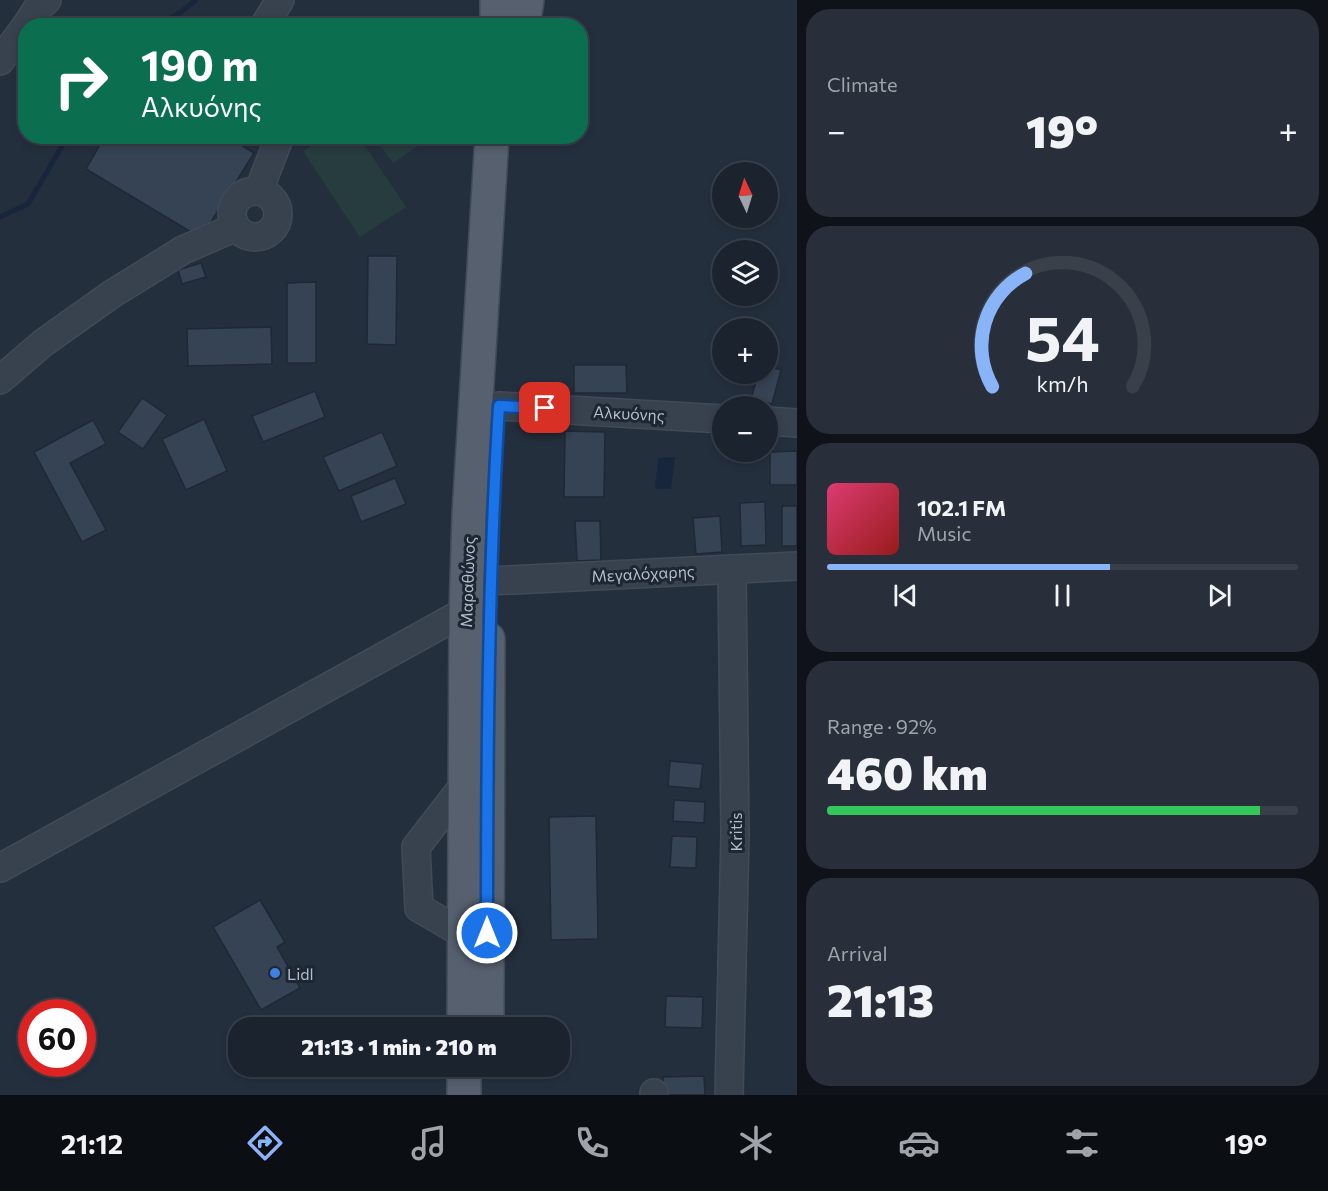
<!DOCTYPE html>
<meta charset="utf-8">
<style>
:root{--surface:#1b232e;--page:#282f3a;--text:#f1f3f6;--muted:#a0a4aa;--line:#39404a;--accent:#8ab4f8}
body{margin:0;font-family:Commissioner,sans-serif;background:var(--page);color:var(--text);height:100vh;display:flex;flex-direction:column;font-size:22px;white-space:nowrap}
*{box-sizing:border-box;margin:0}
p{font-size:20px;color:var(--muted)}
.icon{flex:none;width:33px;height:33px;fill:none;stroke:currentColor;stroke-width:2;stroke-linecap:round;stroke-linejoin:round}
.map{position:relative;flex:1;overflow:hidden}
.side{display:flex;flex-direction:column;gap:9px;padding:9px;background:#0f1319;width:531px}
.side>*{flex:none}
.guide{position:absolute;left:18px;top:18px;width:570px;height:126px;border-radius:24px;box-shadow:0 3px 9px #0003,0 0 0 2px var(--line);background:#0b6e4f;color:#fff;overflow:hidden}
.needle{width:39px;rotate:356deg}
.buttons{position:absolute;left:712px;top:162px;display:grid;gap:12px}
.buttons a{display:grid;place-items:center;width:66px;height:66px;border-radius:50%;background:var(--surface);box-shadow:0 3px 9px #0003,0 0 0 2px var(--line);font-size:30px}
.speed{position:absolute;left:18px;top:999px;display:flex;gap:12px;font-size:30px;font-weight:700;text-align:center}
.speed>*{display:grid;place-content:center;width:78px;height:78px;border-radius:50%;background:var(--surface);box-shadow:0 3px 9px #0003,0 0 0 2px var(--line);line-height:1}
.speed .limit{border:9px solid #d22;background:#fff;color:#111}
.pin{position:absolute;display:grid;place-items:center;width:51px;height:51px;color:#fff;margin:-26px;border-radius:12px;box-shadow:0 3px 9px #0006}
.me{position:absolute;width:66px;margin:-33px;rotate:0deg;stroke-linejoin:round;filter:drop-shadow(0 0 4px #0008)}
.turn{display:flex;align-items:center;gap:21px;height:126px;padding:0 24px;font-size:27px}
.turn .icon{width:78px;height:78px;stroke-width:2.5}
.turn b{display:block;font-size:42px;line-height:51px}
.big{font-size:45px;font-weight:800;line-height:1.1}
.side .tile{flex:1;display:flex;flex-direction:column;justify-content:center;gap:9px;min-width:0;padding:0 21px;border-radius:24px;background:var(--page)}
.side .dial{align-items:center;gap:0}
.dial svg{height:156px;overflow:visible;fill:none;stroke:var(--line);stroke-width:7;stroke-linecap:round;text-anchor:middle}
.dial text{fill:var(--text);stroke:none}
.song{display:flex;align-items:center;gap:18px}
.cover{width:72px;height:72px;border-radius:9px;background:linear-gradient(135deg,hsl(340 70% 55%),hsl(0 70% 35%))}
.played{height:6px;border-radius:3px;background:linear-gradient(90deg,var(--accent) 60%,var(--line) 60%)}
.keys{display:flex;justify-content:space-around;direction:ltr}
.heat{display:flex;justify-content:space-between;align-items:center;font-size:33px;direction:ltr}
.charge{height:9px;border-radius:4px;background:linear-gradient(90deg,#34c759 92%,var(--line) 0)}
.trip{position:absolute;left:228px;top:1017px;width:342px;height:60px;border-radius:24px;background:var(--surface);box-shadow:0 3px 9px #0003,0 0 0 2px var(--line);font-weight:800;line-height:60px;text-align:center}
.menu{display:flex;height:96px;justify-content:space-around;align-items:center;background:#0b0e12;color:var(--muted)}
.menu .icon{width:42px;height:42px}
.menu .active{color:var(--accent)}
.menu b{font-size:27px;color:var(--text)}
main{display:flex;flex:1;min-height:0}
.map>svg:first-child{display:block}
</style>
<main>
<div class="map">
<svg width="797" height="1095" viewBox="0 0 797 1095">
<rect width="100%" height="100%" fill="#242f3e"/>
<g fill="#263c3f">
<polygon points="325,136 359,137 406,207 360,237 303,151"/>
<polygon points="374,137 431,137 393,163"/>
</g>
<polygon fill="#17263c" points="675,457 671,489 655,489 658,458"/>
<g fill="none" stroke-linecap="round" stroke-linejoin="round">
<g stroke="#17263c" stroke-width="5">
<polyline points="157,26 181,12 196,0"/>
<polyline points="0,217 28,204 68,136"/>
</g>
</g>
<g fill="#364354" stroke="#1f2835" stroke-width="1.5">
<polygon points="105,136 227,136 254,153 201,238 86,169"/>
<polygon points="368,256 397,256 396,345 367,344"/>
<polygon points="201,263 206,277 182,284 178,270"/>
<polygon points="316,282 316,363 287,363 287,283"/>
<polygon points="271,327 272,364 188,366 187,329"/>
<polygon points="574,365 626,365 627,393 574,393"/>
<polygon points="768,366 781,370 772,404 751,399 758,374 768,374"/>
<polygon points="315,391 325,417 263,442 252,416"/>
<polygon points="142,398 167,415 143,449 118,432"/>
<polygon points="204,419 227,471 186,490 162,439"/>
<polygon points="93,420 106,444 70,463 106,530 82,542 34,452"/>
<polygon points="565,431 605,432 604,497 564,497"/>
<polygon points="382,432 397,466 339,491 323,457"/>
<polygon points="797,451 797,485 770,485 770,452"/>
<polygon points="395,478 406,504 361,522 351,496"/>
<polygon points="765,502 766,545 741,546 740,503"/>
<rect x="782" y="506" width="15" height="40"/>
<polygon points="720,516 722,552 696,554 693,518"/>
<polygon points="575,521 600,521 601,560 577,561"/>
<polygon points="670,761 703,764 700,789 668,786"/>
<polygon points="674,800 705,802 704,823 673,821"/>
<polygon points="596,816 598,939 551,940 549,817"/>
<polygon points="672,836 697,837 696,868 670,867"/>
<polygon points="260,900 285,942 277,947 300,988 261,1010 213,927"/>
<polygon points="666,996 703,997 702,1028 665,1027"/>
<polygon points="704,1076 705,1095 663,1095 663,1077"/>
</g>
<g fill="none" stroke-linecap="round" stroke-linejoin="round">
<g stroke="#414a57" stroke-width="30">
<g id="minor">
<polyline points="26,26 37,9 47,0"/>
<polyline points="264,26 280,0"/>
<polyline points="0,61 26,26"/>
<polyline points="259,190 280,136"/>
<circle cx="255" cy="214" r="23"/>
<polyline points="0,380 43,343 112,294 183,250 236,227"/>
<polyline points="499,406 723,419"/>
<polyline points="768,421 797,423"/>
<polyline points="490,581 797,566"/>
<polyline points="464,785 416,847 419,908 464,934"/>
<polyline points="0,868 466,611"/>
<polyline points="654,1095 654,1093"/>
<polyline points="729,1095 735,834 732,569"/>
</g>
</g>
<g stroke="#414a57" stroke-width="36">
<g id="major">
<polyline points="497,26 497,0"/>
<polyline points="523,26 527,0"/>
<polyline points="464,1028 466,611 469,515 492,136"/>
<polyline points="487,1028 488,639"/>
<polyline points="464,1066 464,1095"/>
</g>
</g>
<use href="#minor" stroke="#38414e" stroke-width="27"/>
<use href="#major" stroke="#56606e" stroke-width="33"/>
</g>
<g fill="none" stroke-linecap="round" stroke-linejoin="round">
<g stroke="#114b97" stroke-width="15">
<path id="route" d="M487 933C487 756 488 582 499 406L545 408"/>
</g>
<use href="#route" stroke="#1a73e8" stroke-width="10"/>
</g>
<circle fill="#3f7fe0" stroke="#1d2633" stroke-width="2" cx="275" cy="973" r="6"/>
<g text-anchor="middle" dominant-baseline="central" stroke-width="6" stroke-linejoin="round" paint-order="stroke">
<g font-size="16" fill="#b4bcc9" stroke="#1d2633">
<text transform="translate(629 413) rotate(3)">Αλκυόνης</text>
<text transform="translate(643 573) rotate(-3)">Μεγαλόχαρης</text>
<text transform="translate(467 582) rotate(-88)">Μαραθώνος</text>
<text transform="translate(735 832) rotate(-90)">Kritis</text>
</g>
<g font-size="16" fill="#b4bcc9" stroke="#1d2633" text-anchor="start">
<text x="287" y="973">Lidl</text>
</g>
</g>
</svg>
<div class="buttons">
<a><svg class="needle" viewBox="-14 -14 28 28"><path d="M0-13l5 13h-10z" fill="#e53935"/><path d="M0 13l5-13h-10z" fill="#a0a4aa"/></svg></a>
<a><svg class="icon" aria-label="layers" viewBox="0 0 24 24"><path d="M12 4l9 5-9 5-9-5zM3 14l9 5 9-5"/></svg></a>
<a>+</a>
<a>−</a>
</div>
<div class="speed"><div class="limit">60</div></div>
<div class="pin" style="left:545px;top:408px;background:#d93025"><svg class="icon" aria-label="arrive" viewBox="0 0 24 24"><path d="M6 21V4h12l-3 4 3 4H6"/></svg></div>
<svg class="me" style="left:487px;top:933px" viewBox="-20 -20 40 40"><circle r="17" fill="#1a73e8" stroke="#fff" stroke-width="3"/><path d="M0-11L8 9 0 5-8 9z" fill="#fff"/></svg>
<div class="trip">21:13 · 1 min · 210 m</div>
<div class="guide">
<div class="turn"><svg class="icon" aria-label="right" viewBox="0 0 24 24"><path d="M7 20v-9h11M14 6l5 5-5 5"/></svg><div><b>190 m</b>Αλκυόνης</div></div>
</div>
</div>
<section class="side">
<div class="tile"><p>Climate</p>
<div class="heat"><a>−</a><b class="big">19°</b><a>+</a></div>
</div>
<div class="tile dial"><svg viewBox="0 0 100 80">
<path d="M14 69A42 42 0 1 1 86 69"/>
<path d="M14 69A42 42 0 0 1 31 11" stroke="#8ab4f8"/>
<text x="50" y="56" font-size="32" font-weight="700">54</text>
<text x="50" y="72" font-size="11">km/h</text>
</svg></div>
<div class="tile">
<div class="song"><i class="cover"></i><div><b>102.1 FM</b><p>Music</p></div></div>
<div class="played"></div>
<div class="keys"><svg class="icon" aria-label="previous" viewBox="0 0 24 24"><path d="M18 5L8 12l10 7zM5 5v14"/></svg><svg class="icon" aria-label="pause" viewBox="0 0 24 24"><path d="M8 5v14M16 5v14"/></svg><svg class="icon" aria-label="next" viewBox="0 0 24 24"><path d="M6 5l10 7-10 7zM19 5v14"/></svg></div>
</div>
<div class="tile"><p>Range · 92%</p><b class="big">460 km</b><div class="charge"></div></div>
<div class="tile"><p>Arrival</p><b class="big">21:13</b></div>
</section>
</main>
<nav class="menu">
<b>21:12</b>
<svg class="icon active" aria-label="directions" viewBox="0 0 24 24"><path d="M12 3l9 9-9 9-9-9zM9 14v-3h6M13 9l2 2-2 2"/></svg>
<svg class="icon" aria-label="music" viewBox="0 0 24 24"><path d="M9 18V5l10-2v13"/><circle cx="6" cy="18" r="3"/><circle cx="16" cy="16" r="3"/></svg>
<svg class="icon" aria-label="phone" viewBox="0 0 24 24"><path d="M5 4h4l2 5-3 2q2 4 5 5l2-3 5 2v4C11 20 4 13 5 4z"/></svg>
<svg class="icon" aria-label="climate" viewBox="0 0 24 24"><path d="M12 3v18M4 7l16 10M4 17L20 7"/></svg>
<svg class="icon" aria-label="car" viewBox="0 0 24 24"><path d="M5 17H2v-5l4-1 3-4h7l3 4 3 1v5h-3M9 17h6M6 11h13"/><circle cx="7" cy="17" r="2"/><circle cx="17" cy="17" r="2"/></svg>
<svg class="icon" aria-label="filters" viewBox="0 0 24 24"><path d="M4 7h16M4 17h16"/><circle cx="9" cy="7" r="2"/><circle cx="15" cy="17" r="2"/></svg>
<b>19°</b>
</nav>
